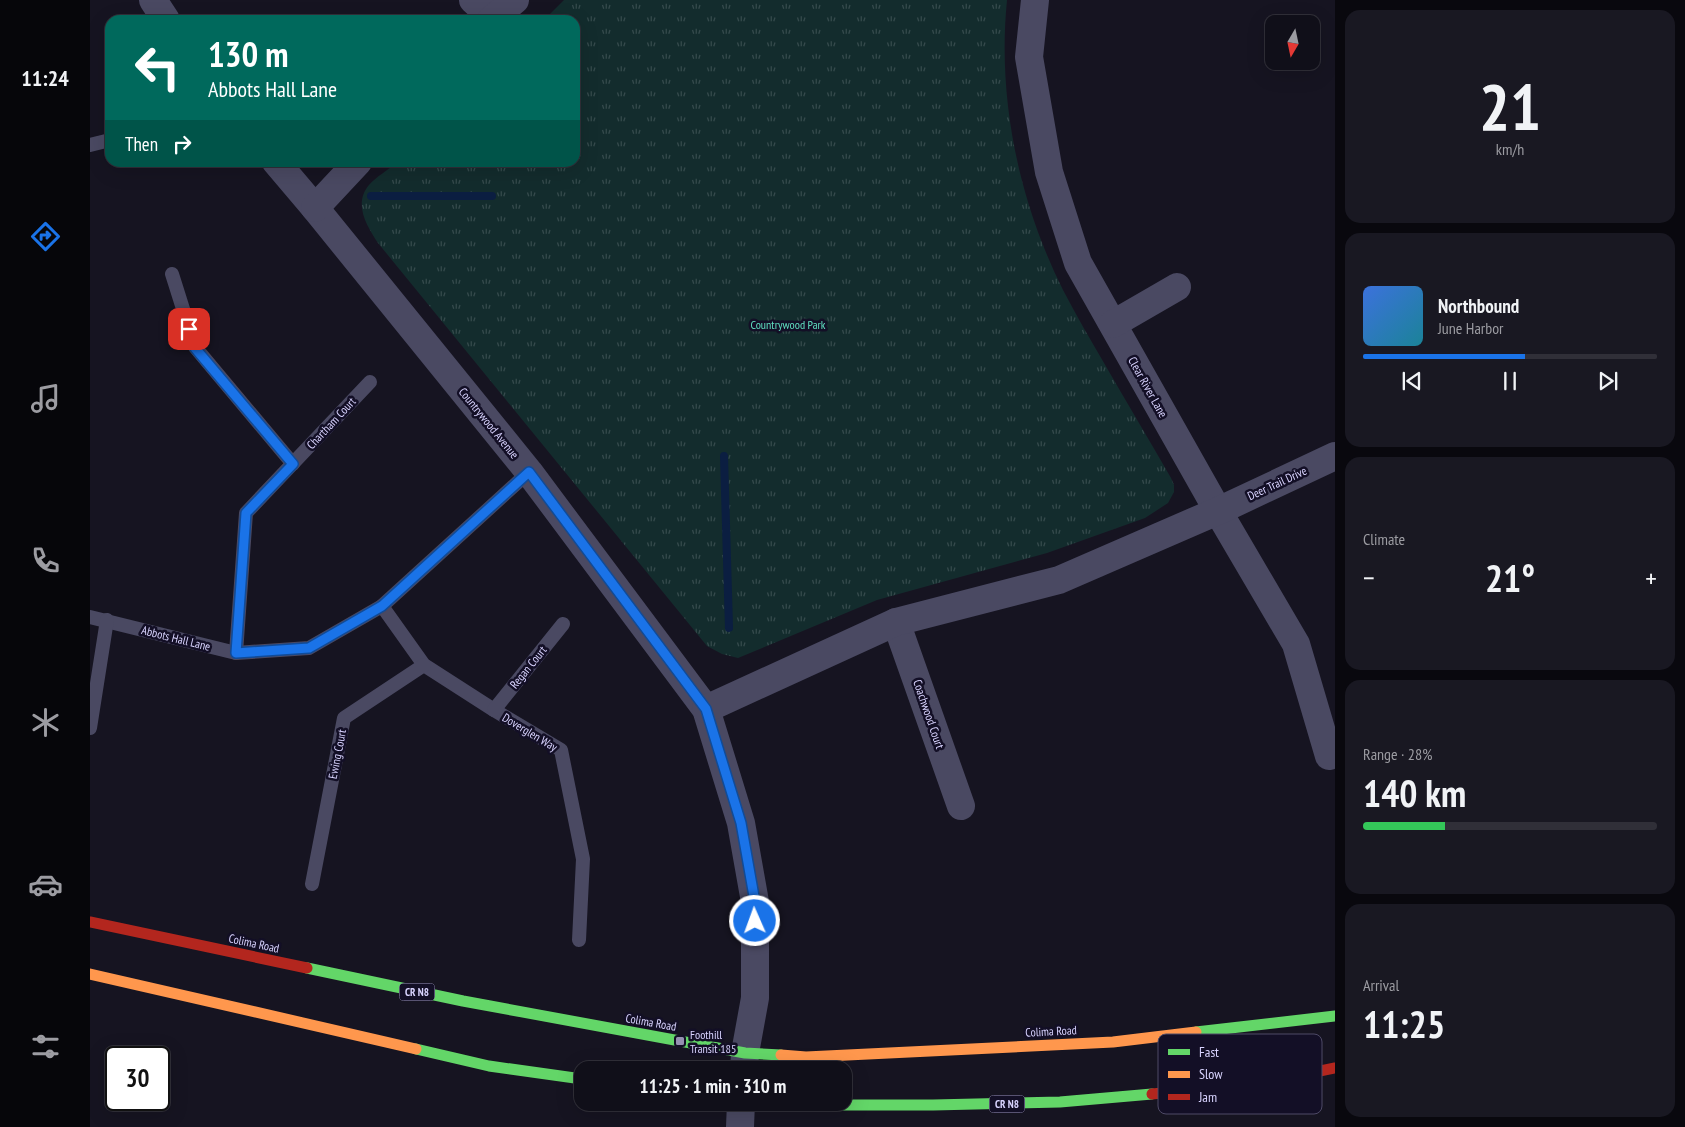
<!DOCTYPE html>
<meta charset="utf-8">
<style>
:root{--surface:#100f19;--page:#191822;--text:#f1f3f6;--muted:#9c9ca2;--line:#302f38;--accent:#1a73e8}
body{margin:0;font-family:"PT Sans Narrow",sans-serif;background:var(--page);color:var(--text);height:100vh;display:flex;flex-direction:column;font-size:19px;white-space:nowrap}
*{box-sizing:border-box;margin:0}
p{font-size:16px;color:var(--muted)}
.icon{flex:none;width:28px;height:28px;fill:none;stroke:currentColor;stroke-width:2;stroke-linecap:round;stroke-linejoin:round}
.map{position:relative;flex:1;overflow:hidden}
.drawer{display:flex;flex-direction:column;gap:10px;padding:10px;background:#09080e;width:350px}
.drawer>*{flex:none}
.banner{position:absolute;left:15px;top:15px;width:475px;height:152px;border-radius:15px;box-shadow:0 5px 20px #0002,0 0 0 1px var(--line);background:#00695c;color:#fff;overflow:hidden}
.needle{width:32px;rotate:189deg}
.tools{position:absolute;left:1175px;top:15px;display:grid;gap:10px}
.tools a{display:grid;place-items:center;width:55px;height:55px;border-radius:10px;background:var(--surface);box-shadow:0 5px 20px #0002,0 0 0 1px var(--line);font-size:25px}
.speed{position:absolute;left:15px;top:1046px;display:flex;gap:10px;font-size:25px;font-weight:700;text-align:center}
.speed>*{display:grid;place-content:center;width:65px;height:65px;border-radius:50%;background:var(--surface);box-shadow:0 5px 20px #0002,0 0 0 1px var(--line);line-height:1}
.speed .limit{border:2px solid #111;border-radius:8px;background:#fff;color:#111}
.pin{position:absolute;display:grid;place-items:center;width:42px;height:42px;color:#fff;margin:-21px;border-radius:10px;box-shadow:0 2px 8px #0006}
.me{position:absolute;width:55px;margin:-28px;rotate:358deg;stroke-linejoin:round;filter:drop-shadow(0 0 4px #0008)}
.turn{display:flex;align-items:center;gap:18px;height:105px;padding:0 20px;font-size:22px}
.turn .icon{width:65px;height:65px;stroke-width:2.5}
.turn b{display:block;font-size:35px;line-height:42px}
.then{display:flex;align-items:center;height:48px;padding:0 20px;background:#0003;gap:10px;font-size:19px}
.big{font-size:38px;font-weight:600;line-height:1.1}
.drawer .widget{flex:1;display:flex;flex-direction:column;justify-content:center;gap:8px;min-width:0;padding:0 18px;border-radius:15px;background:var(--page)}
.drawer .dial{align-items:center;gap:0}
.dial b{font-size:65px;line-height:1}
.song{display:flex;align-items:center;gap:15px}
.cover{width:60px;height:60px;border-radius:8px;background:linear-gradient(135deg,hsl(220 70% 55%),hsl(190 70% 35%))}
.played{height:5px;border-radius:2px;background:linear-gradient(90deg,var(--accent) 55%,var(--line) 55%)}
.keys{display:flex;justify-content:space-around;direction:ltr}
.heat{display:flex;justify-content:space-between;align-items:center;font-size:28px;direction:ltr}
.charge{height:8px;border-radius:4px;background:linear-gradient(90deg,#34c759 28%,var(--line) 0)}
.trip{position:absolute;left:484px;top:1061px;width:278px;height:50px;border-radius:15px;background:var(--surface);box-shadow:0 5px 20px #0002,0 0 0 1px var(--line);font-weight:600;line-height:50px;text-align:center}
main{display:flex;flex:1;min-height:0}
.dock{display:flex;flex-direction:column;width:90px;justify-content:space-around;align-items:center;background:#06060a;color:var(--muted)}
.dock .icon{width:35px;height:35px}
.dock .selected{color:var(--accent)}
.dock b{font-size:22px;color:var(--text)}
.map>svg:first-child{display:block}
</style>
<main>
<nav class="dock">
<b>11:24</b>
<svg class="icon selected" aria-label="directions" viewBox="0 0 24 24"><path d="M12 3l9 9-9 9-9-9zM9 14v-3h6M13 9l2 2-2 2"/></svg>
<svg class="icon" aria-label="music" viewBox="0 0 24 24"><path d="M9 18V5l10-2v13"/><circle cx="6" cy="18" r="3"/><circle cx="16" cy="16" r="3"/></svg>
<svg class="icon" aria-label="phone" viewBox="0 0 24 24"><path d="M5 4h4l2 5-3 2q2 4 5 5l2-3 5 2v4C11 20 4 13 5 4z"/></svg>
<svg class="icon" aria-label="climate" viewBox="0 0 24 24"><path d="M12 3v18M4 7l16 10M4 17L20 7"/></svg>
<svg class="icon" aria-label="car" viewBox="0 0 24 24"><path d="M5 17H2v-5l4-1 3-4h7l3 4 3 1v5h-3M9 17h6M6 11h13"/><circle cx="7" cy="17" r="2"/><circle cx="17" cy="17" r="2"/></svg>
<svg class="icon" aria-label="filters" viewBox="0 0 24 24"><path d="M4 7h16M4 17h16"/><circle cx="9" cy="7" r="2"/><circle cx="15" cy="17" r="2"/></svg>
</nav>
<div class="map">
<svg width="1245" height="1127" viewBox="0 0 1245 1127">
<defs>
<pattern id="park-tufts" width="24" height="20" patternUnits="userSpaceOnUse" patternTransform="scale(1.25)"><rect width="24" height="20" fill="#132c2d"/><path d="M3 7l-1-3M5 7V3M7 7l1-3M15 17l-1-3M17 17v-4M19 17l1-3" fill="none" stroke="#354a4c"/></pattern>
</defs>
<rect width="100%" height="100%" fill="#161421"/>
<path fill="url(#park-tufts)" d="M474 0H917C907 99 929 202 973 290 986 315 1000 339 1014 363 1036 401 1059 440 1081 478L1084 485V492L1078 503 1055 518 957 553 787 600 648 658 632 654 617 646 288 243C277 226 263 204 279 185 286 177 298 170 306 163L485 162V20H454Z"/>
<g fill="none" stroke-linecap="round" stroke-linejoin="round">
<g stroke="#0b1e41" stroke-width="8">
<polyline points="281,196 402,196"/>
<polyline points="634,456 639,628"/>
</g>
<g stroke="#4a4962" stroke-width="14">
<polyline points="0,145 20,140"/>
<polyline points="82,274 105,347 203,464"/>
<polyline points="292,606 334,665 404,710 471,750 493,859 489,940"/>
<polyline points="0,617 146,653 219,648 292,606 439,472"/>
<polyline points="146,653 156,513 280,382"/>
<polyline points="404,710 473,624"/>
<polyline points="0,728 17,620"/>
<polyline points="222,884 254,718 334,665"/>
</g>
<g stroke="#4a4962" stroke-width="28">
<polyline points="63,0 76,20"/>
<polyline points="383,0 403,18"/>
<polyline points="945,0 939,57 959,172 988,263 1128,511 1206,644 1239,756"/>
<polyline points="401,20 425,0"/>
<polyline points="186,162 225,208 439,472 616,709 651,823 665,902 665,998 655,1053 654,1070"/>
<polyline points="225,208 268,162"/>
<polyline points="1023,324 1087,287"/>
<polyline points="806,622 871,806"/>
<polyline points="616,709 806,622 969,580 1128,511 1245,456"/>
<polyline points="650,1127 651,1102"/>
</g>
<g stroke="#63d668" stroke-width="11">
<polyline points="217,968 373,1001 655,1053 691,1055"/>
<polyline points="1106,1032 1245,1016"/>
<polyline points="326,1049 399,1066 492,1079"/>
<polyline points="667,1102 720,1105 843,1105 970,1102 1062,1094"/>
</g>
<g stroke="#ff974d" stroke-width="11">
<polyline points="0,974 326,1049"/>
<polyline points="691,1055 716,1057 1023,1042 1106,1032"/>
</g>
<g stroke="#b3261e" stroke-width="11">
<polyline points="0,922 217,968"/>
<polyline points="1062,1094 1167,1084 1245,1068"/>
</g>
</g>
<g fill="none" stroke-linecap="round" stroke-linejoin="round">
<g stroke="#114b97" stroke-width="12">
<polyline id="route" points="99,329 105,348 203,464 156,513 146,653 219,648 292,606 439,472 616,709 651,823 665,902 665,921"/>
</g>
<use href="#route" stroke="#1a73e8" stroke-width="9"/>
</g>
<rect fill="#9591b1" stroke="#130f26" stroke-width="2" x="585" y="1036" width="10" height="10" rx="2.5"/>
<g text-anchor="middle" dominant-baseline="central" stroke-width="5" stroke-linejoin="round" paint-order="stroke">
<g fill="#130f26" stroke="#9e99be" stroke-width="1">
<rect x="309.5" y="983.5" width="35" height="17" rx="4"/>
<rect x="899.5" y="1095.5" width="35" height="17" rx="4"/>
</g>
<g font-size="11" font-weight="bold" fill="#d9d4ff">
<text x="327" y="992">CR N8</text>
<text x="917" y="1104">CR N8</text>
</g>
<g font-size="12" fill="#5fe0c0" stroke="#130f26">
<text x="698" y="324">Countrywood Park</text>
</g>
<g font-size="12" fill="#d9d4ff" stroke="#130f26">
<text transform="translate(1058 387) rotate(61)">Clear River Lane</text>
<text transform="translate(241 423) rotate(-47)">Chartham Court</text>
<text transform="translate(399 423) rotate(51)">Countrywood Avenue</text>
<text transform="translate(1187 483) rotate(-25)">Deer Trail Drive</text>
<text transform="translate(86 638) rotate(14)">Abbots Hall Lane</text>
<text transform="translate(438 667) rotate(-51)">Regan Court</text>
<text transform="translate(839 714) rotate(71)">Coachwood Court</text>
<text transform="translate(440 732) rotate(31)">Doverglen Way</text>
<text transform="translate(247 754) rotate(-79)">Ewing Court</text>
<text transform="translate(164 943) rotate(12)">Colima Road</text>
<text transform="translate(561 1022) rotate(10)">Colima Road</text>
<text transform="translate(961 1031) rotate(-3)">Colima Road</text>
</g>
<g font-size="12" fill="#d9d4ff" stroke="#130f26" text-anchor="start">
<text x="600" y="1034">Foothill<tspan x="600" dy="14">Transit 185</tspan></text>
</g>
</g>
<rect x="1068" y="1034" width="164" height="80" rx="8" fill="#130f26" stroke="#4e4a67" stroke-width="1"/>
<rect x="1078" y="1049" width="22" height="6" fill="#63d668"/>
<rect x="1078" y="1071" width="22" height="7" fill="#ff974d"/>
<rect x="1078" y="1094" width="22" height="6" fill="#b3261e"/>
<g font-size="14" fill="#d9d4ff">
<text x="1109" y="1057">Fast</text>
<text x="1109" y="1079">Slow</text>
<text x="1109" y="1102">Jam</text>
</g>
</svg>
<div class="tools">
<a><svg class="needle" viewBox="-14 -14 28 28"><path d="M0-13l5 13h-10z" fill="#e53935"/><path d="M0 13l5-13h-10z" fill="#9c9ca2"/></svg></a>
</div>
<div class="speed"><div class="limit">30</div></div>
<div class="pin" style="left:99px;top:329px;background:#d93025"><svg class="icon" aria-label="arrive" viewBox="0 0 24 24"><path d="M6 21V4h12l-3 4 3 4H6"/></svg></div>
<svg class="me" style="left:665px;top:921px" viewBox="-20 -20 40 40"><circle r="17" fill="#1a73e8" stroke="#fff" stroke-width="3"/><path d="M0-11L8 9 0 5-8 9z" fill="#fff"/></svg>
<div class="trip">11:25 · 1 min · 310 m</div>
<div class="banner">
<div class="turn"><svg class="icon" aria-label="left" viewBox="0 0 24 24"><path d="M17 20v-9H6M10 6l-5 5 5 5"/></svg><div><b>130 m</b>Abbots Hall Lane</div></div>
<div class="then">Then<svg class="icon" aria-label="right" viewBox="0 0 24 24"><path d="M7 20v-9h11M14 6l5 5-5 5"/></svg></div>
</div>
</div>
<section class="drawer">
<div class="widget dial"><b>21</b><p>km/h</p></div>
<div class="widget">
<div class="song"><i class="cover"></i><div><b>Northbound</b><p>June Harbor</p></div></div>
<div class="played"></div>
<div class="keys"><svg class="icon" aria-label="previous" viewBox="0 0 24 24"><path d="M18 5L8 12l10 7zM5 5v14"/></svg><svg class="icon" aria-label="pause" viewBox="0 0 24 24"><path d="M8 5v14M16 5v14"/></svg><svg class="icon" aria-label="next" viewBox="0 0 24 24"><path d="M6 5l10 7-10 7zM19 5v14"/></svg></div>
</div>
<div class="widget"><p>Climate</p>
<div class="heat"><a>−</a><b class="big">21°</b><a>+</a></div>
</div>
<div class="widget"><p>Range · 28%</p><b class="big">140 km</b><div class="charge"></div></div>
<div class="widget"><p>Arrival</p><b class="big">11:25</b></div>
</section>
</main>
